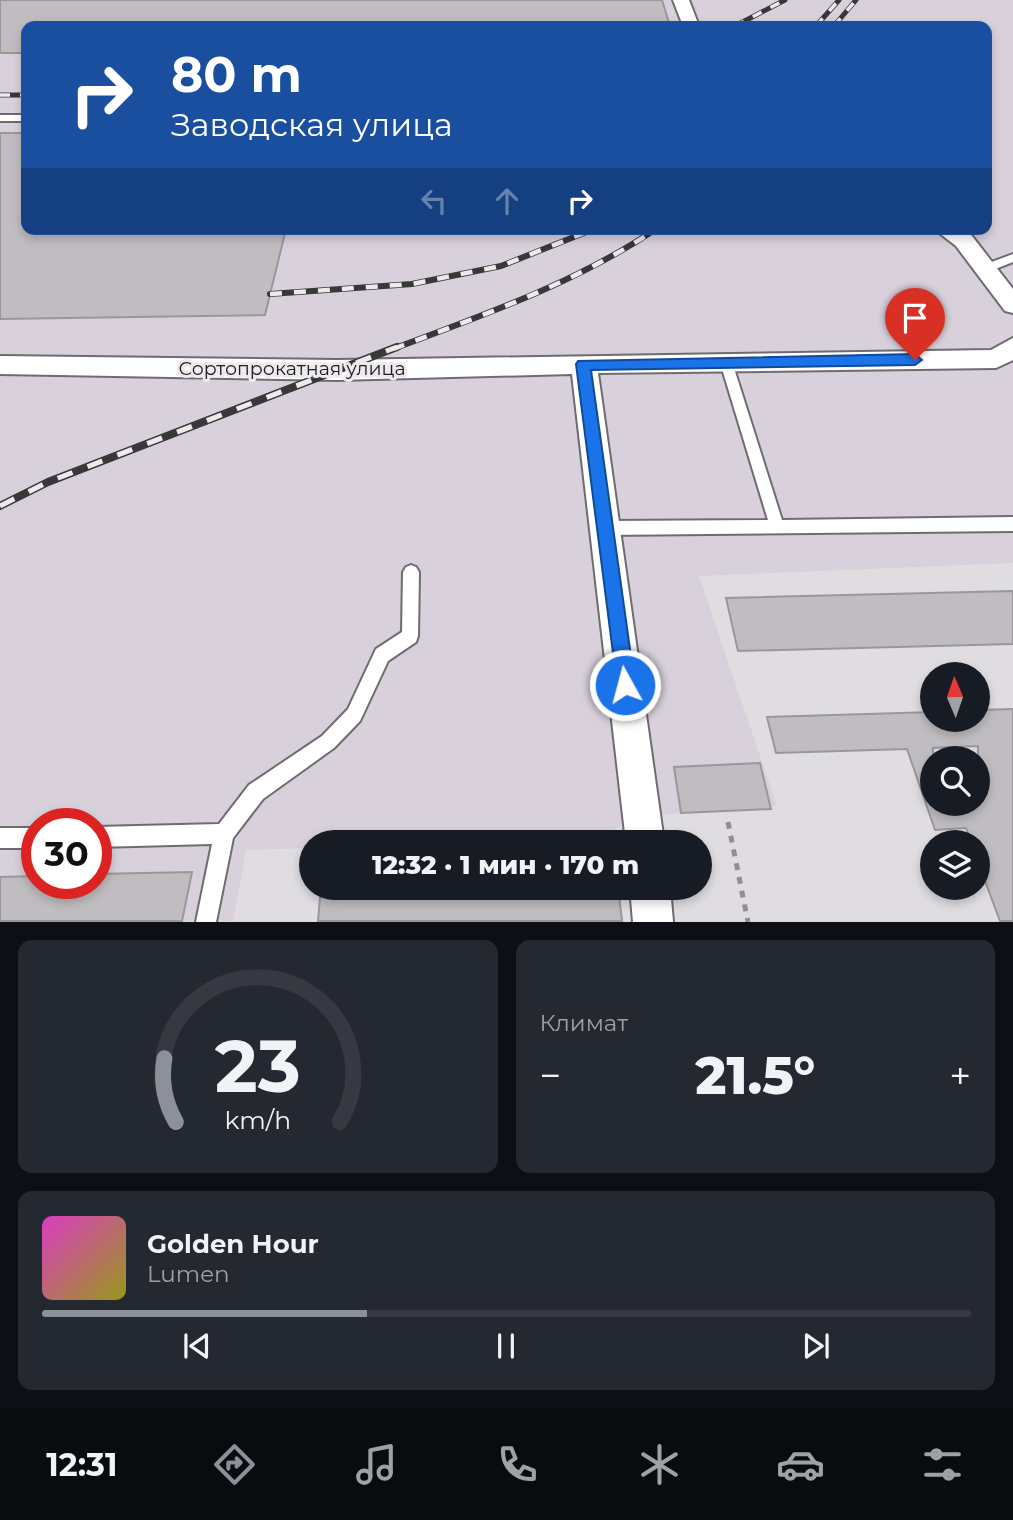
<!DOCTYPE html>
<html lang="ru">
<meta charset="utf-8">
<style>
:root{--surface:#171b24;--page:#242831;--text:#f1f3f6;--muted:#9ea1a6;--line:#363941;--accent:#8c9099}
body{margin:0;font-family:Montserrat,sans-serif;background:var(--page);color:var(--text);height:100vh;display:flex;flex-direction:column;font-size:26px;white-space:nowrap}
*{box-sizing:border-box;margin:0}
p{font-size:23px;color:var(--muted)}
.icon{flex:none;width:38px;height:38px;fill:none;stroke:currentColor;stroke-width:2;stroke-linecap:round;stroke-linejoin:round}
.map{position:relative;height:922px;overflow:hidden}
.side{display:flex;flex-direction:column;gap:18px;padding:18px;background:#0d0f14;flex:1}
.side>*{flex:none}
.hud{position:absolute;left:21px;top:21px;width:971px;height:214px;border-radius:14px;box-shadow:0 4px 10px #0003;background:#1a4fa0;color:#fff;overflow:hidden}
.needle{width:46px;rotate:358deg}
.controls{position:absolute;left:920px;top:662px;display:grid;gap:14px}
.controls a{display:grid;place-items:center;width:70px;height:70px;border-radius:50%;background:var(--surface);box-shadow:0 4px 10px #0003;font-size:35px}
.speed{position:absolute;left:21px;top:808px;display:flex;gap:14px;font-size:35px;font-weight:700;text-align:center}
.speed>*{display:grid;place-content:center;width:91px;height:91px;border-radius:50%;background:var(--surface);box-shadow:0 4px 10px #0003;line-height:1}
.speed .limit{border:10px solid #d22;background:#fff;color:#111}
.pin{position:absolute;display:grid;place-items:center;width:60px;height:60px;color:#fff;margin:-72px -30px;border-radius:50% 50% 50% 0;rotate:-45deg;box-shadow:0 0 7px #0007}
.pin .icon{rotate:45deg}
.me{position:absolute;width:77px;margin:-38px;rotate:353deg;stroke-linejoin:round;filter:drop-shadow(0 0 5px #0008)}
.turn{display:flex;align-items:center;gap:24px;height:147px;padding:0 35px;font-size:32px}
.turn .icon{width:91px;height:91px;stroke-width:2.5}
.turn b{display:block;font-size:49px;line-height:60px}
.lanes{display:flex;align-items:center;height:66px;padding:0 35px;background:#0003;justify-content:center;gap:35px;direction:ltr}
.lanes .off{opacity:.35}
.big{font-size:52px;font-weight:800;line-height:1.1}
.side .card{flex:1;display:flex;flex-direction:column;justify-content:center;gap:10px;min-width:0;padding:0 24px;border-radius:14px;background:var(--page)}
.side .dial{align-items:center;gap:0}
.dial svg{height:182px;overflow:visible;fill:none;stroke:var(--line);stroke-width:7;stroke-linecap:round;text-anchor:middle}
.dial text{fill:var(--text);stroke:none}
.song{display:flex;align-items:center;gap:21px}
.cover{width:84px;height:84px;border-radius:10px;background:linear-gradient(135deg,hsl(310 70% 55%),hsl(60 70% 35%))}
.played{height:7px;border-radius:4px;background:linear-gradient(90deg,var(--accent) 35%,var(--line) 35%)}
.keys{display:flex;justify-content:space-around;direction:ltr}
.heat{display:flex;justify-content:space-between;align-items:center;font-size:38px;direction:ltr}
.side .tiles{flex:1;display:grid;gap:18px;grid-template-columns:1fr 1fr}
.card:last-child{grid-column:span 2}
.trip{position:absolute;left:299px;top:830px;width:413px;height:70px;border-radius:35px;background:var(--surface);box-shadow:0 4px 10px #0003;font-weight:800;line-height:70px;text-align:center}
.tab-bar{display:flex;height:112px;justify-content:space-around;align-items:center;background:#090b0e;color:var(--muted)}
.tab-bar .icon{width:49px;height:49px}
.tab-bar .current{color:var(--accent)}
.tab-bar b{font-size:32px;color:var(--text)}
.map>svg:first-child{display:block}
</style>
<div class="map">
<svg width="1013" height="922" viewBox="0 0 1013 922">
<rect width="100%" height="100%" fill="#e0dde1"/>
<path fill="#d8d0db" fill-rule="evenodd" d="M0 0H1013V563L699 576 777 806 642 816 594 839 312 842 311 848 246 850 233 921 0 922ZM26 26H987V229H26ZM37 824H96V884H37Z"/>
<g fill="#c0bdc1" stroke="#99979a" stroke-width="2" fill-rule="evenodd">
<polygon points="0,0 662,0 670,26 26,26 26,53 0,53"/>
<polygon points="0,133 26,133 26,229 286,229 265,315 0,319"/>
<polygon points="1013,591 1013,644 738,651 726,598"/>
<path d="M1013 709V921H1000L978 862V842H971L966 828 935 830 907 749 776 753 767 717 933 712V719H978V710ZM978 746V803H933V748Z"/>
<polygon points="760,763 771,809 681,813 674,767"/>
<polygon points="192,872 182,921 0,921 0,877 37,876 37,884 96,884 96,874"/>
<polygon points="321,887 618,887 622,921 318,921"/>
</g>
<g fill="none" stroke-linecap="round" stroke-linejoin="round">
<g stroke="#6f6c70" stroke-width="4">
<g id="service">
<rect x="0" y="115" width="26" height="6"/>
<polygon points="1013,254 1013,262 985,273 979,269 981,266"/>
<polygon points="726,357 732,362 782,520 1013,517 1013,531 605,535 600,533 598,528 600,523 605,521 768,520 720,362"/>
<polygon points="411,565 416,567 419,572 418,636 416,642 388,661 360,721 334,748 263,799 233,838 216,922 196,922 212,844 96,847 96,827 219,824 249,785 322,736 348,709 376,649 402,632 403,572 406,567"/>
<rect x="0" y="828" width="37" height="20"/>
</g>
</g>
<g stroke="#6f6c70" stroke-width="4">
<g id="minor">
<polygon points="673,0 689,0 699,26 683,26"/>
<polygon points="934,229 961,229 972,236 1013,289 1013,313 1005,311 956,246"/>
<polygon points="1013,338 1013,360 996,368 598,373 664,842 626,842 572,374 337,380 0,374 0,356 337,360 991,350"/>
<polygon points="630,887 670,887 673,922 633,922"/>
</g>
</g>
<polyline stroke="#918e91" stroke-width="5" stroke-dasharray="7 7" stroke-linecap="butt" points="728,822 748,922"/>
<use href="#service" fill="#fff" fill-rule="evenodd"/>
<use href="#minor" fill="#fff" fill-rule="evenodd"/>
<g stroke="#383739" stroke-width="5">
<g id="rail-far2">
<polyline points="735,26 785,0"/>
<polyline points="816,26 839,0"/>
<polyline points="834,26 856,0"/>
<polyline points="0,95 26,95"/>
</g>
</g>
<g stroke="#383739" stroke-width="6">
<g id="rail-far1">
<polyline points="270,294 412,284 501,266 594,229"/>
<path d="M393 349C483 315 576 283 656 229"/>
</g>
</g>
<g stroke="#383739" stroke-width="8">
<polyline id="rail" points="0,506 48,482 397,347"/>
</g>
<use href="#rail-far2" stroke="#edeaee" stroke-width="3.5" stroke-dasharray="10" stroke-linecap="butt"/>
<use href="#rail-far1" stroke="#edeaee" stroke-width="4.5" stroke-dasharray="12" stroke-linecap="butt"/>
<use href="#rail" stroke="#edeaee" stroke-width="5" stroke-dasharray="16" stroke-linecap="butt"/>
</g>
<polygon fill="#1a73e8" stroke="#114b97" stroke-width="2" points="915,354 922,360 915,365 591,370 635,685 632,692 625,695 618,692 576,364 578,361"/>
<g text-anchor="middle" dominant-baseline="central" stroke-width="6" stroke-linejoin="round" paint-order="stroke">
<g font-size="19" fill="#1e1d1e" stroke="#edeaee">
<text x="292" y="368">Сортопрокатная улица</text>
</g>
</g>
</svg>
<div class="controls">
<a><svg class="needle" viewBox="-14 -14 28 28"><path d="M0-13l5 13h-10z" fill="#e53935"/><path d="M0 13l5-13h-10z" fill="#9ea1a6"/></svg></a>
<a><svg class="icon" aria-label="search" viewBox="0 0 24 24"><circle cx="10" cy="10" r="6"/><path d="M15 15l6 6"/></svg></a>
<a><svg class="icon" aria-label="layers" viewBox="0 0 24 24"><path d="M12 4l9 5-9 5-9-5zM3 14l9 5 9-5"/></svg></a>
</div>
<div class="speed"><div class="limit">30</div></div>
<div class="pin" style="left:915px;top:360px;background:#d93025"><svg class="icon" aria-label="arrive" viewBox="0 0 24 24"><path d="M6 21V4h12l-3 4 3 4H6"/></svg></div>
<svg class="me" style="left:625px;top:685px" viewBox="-20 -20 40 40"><circle r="17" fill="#1a73e8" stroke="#fff" stroke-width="3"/><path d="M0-11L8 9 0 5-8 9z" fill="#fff"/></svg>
<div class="trip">12:32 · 1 мин · 170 m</div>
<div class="hud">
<div class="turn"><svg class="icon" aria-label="right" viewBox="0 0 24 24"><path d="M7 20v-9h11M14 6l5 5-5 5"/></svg><div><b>80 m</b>Заводская улица</div></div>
<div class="lanes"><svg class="icon off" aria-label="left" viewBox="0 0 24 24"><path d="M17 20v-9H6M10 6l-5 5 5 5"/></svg><svg class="icon off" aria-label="ahead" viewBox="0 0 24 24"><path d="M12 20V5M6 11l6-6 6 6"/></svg><svg class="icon" aria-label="right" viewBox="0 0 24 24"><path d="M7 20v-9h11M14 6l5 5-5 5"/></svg></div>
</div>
</div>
<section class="side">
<div class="tiles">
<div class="card dial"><svg viewBox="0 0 100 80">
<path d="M14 69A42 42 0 1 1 86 69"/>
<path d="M14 69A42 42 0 0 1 9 41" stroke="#8c9099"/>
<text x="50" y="56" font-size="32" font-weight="700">23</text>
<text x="50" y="72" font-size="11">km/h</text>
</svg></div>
<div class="card"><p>Климат</p>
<div class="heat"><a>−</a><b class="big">21.5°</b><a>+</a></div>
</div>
<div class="card">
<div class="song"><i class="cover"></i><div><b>Golden Hour</b><p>Lumen</p></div></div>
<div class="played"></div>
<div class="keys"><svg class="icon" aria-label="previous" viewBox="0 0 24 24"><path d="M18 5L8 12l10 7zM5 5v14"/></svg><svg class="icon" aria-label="pause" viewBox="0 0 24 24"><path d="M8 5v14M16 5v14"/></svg><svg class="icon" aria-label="next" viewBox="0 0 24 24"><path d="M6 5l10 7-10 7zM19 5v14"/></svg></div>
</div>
</div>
</section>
<nav class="tab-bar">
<b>12:31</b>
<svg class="icon current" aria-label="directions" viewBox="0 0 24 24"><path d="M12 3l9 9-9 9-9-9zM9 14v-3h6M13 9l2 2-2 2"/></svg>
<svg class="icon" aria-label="music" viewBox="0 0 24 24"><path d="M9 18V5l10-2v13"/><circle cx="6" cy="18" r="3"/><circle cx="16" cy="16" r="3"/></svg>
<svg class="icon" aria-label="phone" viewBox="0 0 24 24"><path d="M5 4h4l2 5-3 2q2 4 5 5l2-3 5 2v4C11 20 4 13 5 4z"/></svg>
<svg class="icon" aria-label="climate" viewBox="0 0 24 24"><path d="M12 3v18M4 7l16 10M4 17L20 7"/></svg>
<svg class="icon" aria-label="car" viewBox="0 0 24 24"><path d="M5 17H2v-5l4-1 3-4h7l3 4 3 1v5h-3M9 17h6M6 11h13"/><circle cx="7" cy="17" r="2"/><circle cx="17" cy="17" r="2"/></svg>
<svg class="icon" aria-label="filters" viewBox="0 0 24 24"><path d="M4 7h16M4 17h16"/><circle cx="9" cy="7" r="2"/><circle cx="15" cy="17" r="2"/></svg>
</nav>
